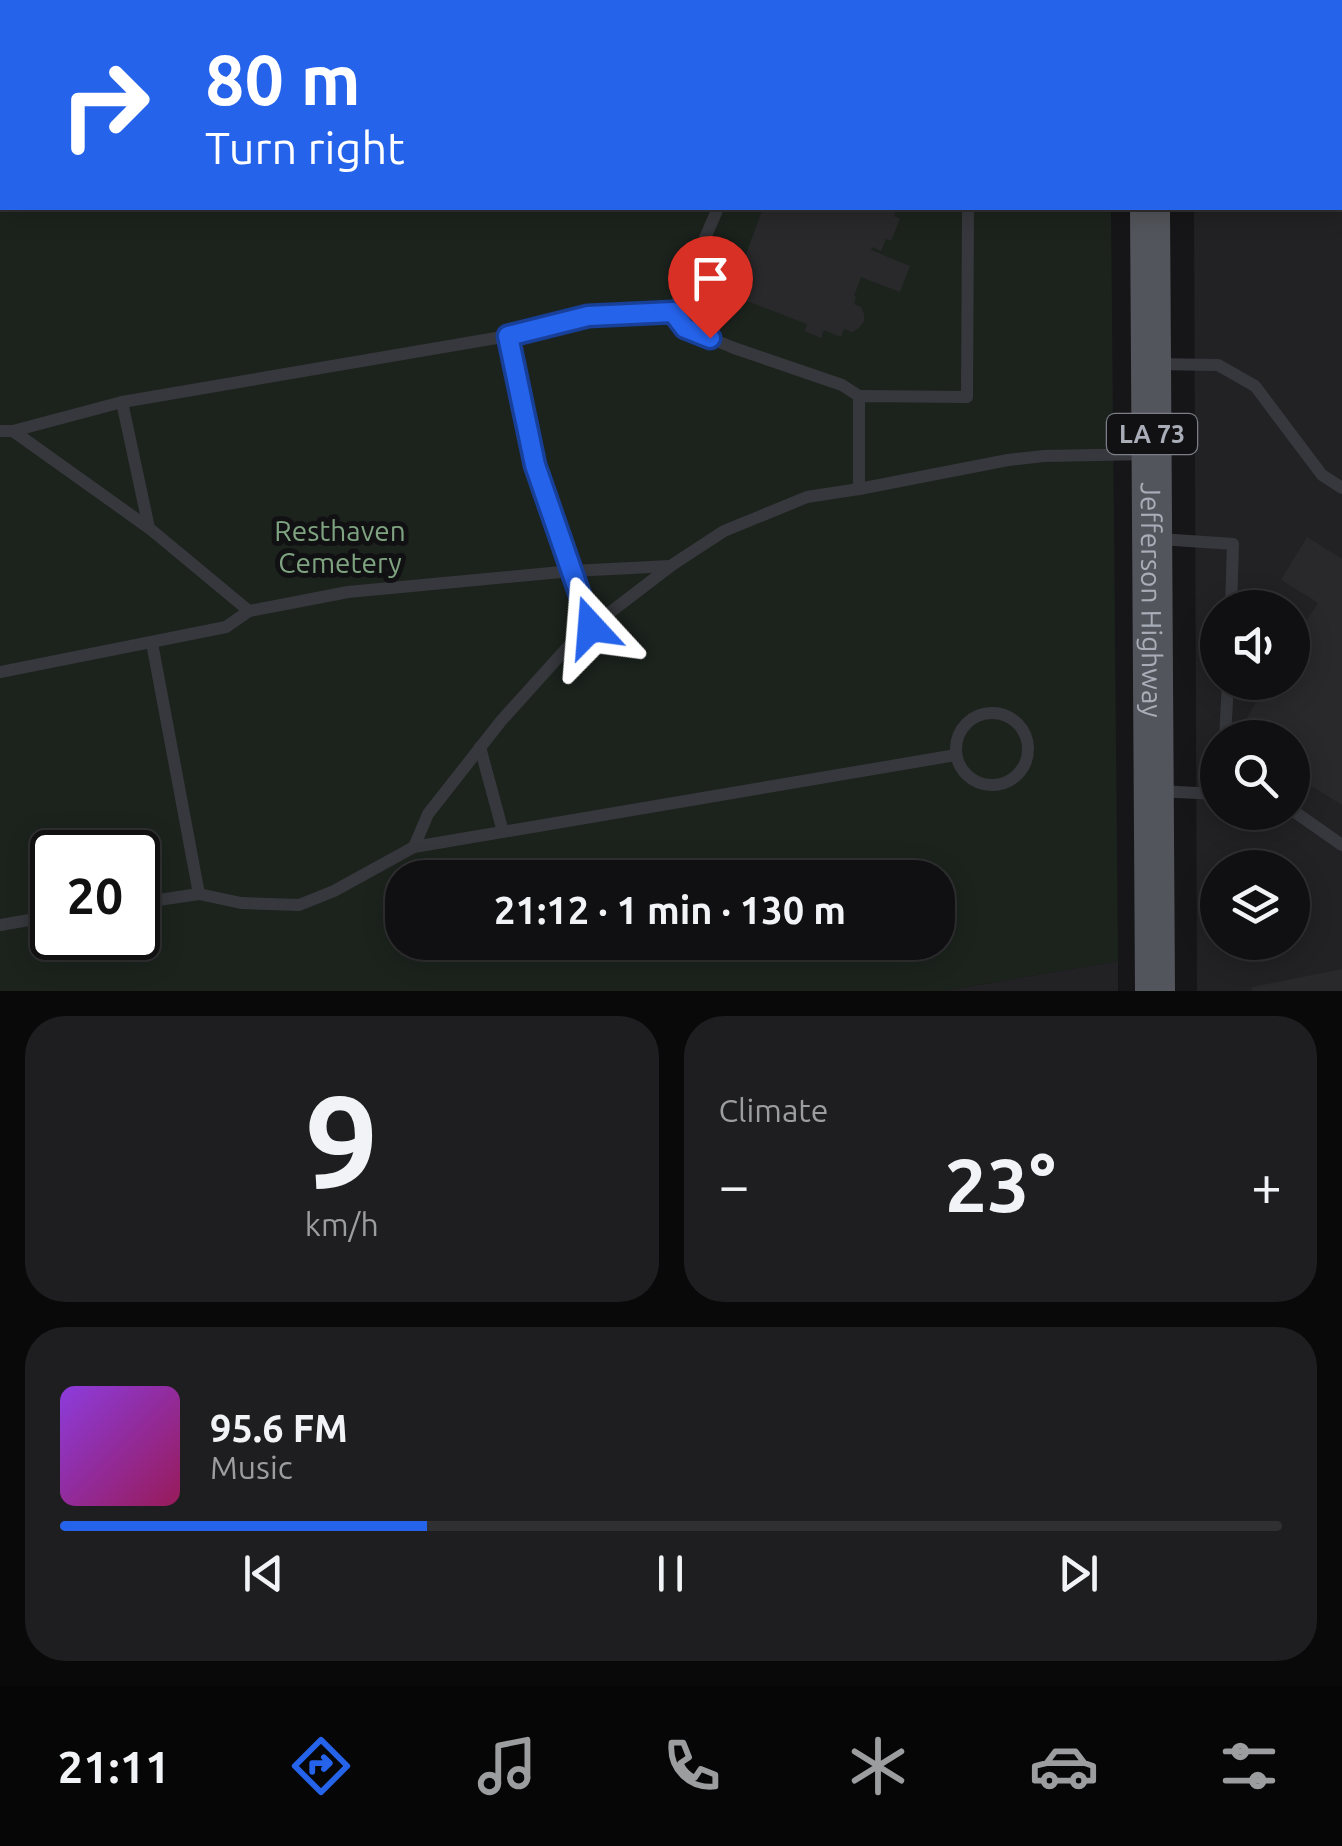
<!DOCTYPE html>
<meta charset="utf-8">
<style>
:root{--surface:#101012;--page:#1e1e20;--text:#f1f3f6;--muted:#9c9d9f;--line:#303032;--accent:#2563eb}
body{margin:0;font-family:Ubuntu,sans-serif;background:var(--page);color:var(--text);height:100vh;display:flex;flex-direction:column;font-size:38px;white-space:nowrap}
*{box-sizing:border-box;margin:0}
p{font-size:32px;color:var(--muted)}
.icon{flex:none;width:55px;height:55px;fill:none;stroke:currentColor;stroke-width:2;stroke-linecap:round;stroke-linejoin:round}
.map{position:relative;height:991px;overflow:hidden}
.side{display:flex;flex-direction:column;gap:25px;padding:25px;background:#09090a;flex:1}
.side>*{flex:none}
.banner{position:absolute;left:0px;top:0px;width:1342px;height:210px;box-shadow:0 5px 25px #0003,0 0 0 2px var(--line);background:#2563eb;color:#fff;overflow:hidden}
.fabs{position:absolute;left:1200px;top:590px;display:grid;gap:20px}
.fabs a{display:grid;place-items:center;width:110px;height:110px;border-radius:50%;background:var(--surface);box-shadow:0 5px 25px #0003,0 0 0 2px var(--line);font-size:50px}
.speed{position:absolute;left:30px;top:830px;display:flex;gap:20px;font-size:50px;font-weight:700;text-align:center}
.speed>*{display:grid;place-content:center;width:130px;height:130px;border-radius:50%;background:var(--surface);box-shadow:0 5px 25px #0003,0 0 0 2px var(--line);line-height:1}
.speed .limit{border:5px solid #111;border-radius:15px;background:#fff;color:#111}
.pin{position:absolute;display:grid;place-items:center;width:85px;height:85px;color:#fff;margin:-102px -42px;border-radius:50% 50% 50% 0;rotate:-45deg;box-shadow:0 0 10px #0007}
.pin .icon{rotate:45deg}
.me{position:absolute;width:110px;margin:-55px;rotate:341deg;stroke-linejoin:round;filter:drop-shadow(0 0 8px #0008)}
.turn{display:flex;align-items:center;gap:35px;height:210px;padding:0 40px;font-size:45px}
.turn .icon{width:130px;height:130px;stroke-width:2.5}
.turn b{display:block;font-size:70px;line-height:85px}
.big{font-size:75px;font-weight:700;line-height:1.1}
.side .tile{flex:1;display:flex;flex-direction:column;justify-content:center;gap:15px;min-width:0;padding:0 35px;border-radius:40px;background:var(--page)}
.side .dial{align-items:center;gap:0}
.dial b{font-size:130px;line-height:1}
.song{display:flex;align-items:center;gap:30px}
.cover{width:120px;height:120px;border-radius:15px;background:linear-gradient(135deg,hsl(270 70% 55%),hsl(330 70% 35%))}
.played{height:10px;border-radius:5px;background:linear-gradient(90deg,var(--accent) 30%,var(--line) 30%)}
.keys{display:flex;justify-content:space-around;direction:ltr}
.heat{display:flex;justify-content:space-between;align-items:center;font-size:55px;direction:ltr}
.side .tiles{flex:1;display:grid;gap:25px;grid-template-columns:1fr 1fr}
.tile:last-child{grid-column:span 2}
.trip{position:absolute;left:385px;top:860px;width:570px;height:100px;border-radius:40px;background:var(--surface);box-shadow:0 5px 25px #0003,0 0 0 2px var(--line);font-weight:700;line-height:100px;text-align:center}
.dock{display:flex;height:160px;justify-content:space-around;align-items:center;background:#060607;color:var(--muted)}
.dock .icon{width:70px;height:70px}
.dock .current{color:var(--accent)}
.dock b{font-size:45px;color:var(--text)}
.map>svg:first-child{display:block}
</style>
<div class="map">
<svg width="1342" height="991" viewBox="0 0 1342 991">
<rect width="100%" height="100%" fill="#161618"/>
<g fill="#222225" fill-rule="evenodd">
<path d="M1184 0H1342V991H1197L1194 208H1340V2H1185ZM1218 608H1292V682H1218ZM1218 738H1292V812H1218ZM1218 868H1292V942H1218Z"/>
<polygon points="1118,961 1118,991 944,991"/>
</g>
<path fill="#1c231d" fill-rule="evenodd" d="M0 208H1111L1118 961 944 991H0ZM52 852H138V938H52ZM402 878H938V942H402Z"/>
<g fill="#29292c">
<polygon points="763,208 897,208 894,216 900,219 891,241 886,239 881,251 872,247 871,250 910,266 900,292 861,277 854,296 856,297 854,304 861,307 864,314 864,321 859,328 852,332 844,329 841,337 824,330 821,338 805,331 807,324 731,295"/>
<polygon points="1307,537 1342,559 1342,805 1292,774 1292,738 1235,738 1268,682 1292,682 1292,643 1318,603 1281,580"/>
<polygon points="1342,969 1342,991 1252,991 1252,987"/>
</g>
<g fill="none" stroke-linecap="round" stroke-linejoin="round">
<g stroke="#37383d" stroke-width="12">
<polyline points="718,208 673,312 685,328 734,348 842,385 859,396"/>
<polyline points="968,208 967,397 859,396 859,489 1008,460 1044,456 1149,454"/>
<polyline points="1154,364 1218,365 1255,386 1322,475 1342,488"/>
<polyline points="122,402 508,336"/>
<polyline points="0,431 13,431 149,528 249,611"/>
<polyline points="13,431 122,402 149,528"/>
<polyline points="1160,539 1233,544 1231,608"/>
<polyline points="591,627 535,465 508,336 588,316 673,312"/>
<polyline points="152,643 199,894"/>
<polyline points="0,672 226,627 249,611 348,592 572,571 670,566"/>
<circle cx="992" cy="749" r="36"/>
<polyline points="1225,738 1228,682"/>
<polyline points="480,747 503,832"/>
<polyline points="1157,791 1218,794"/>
<polyline points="1292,810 1342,845"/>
<polyline points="414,847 956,755"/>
<polyline points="138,903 199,894 241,903 299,905 334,891 414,847 428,814 501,721 574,640 672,565 724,531 807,497 859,489"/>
<polyline points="0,925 52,916"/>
</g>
<g stroke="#53555c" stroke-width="40">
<polyline points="1141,0 1141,2"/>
<path id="s1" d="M1150 208 1155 991"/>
</g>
</g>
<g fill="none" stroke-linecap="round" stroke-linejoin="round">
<g stroke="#184099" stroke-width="25">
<polyline id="route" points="591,627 535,465 508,336 588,316 673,312 685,328 710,338"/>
</g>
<use href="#route" stroke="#2563eb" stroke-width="18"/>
</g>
<g text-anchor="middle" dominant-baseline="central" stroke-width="10" stroke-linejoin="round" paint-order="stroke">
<rect fill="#111113" stroke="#7b7e86" stroke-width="2.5" x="1107" y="414" width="90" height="40" rx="8"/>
<g font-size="25" font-weight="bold" fill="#a8adb8">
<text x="1152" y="434">LA 73</text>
</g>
<g font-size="28" fill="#7fa381" stroke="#111113">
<text x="340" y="530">Resthaven<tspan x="340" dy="32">Cemetery</tspan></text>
</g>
<g font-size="28" fill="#a8adb8" stroke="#111113">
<text stroke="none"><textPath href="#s1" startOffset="392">Jefferson Highway</textPath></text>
</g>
</g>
</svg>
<div class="fabs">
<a><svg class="icon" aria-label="sound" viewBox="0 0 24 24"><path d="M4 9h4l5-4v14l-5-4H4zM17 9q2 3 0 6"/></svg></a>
<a><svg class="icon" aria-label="search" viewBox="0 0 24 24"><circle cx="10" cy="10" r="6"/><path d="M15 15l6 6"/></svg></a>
<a><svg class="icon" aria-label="layers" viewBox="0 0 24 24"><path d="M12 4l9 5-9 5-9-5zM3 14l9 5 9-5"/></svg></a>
</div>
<div class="speed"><div class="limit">20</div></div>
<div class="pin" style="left:710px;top:338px;background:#d93025"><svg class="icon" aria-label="arrive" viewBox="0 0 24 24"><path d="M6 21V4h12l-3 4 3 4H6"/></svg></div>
<svg class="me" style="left:591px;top:627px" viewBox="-20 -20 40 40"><path d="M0-17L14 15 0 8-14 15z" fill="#2563eb" stroke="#fff" stroke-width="4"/></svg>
<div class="trip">21:12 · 1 min · 130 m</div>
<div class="banner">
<div class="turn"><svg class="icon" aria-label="right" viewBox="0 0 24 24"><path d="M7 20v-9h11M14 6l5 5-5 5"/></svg><div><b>80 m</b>Turn right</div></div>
</div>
</div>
<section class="side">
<div class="tiles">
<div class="tile dial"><b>9</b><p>km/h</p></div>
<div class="tile"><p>Climate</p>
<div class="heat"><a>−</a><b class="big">23°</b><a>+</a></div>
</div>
<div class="tile">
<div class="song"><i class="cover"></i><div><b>95.6 FM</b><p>Music</p></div></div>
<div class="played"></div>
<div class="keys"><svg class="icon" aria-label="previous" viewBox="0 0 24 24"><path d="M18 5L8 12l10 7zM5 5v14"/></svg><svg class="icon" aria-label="pause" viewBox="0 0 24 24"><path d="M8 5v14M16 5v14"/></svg><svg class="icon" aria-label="next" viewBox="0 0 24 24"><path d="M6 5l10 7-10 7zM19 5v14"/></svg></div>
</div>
</div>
</section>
<nav class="dock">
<b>21:11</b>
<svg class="icon current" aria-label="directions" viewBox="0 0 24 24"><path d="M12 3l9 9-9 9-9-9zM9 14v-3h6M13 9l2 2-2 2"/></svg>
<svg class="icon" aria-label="music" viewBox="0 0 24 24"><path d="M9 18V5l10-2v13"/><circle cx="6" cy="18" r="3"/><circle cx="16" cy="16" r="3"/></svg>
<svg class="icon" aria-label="phone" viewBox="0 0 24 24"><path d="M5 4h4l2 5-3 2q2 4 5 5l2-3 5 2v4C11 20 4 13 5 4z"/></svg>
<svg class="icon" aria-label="climate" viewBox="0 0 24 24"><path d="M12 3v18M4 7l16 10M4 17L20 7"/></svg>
<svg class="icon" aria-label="car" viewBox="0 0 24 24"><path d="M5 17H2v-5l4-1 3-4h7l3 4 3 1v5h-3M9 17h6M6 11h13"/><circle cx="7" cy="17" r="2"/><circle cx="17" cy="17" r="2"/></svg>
<svg class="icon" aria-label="filters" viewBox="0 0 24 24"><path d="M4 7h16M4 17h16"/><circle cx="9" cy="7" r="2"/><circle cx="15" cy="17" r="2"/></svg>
</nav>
